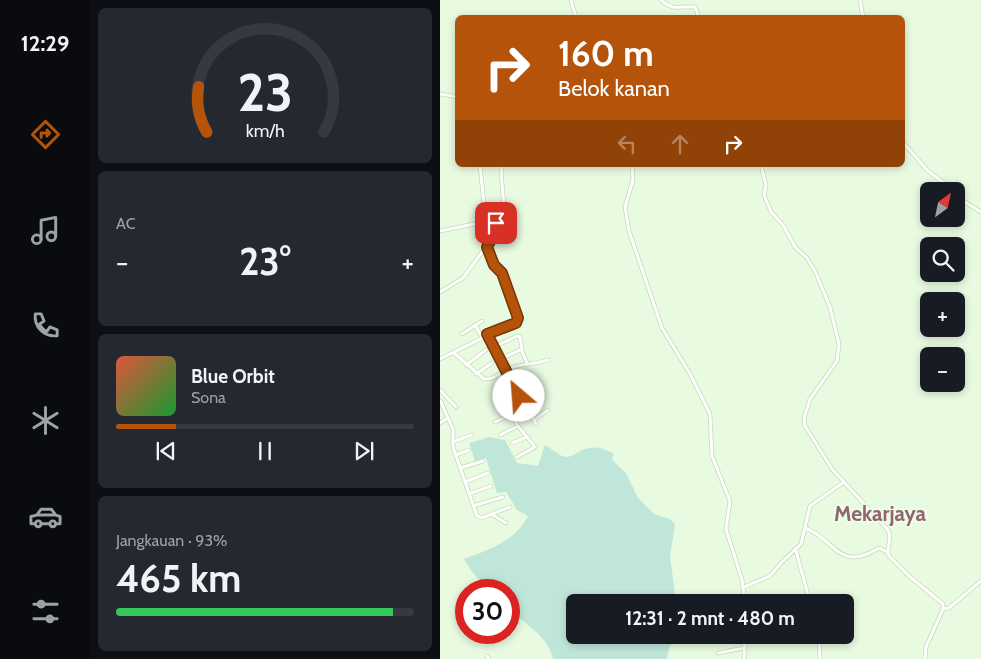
<!DOCTYPE html>
<html lang="id">
<meta charset="utf-8">
<style>
:root{--surface:#171b24;--page:#242831;--text:#f1f3f6;--muted:#9ea1a6;--line:#363941;--accent:#b45309}
body{margin:0;font-family:Cabin,sans-serif;background:var(--page);color:var(--text);height:100vh;display:flex;flex-direction:column;font-size:19px;white-space:nowrap}
*{box-sizing:border-box;margin:0}
p{font-size:16px;color:var(--muted)}
.icon{flex:none;width:28px;height:28px;fill:none;stroke:currentColor;stroke-width:2;stroke-linecap:round;stroke-linejoin:round}
.map{position:relative;flex:1;overflow:hidden}
.drawer{display:flex;flex-direction:column;gap:8px;padding:8px;background:#0d0f14;width:350px}
.drawer>*{flex:none}
.hud{position:absolute;left:15px;top:15px;width:450px;height:152px;border-radius:8px;box-shadow:0 2px 8px #0003;background:#b45309;color:#fff;overflow:hidden}
.needle{width:32px;rotate:33deg}
.fabs{position:absolute;left:480px;top:182px;display:grid;gap:10px}
.fabs a{display:grid;place-items:center;width:45px;height:45px;border-radius:8px;background:var(--surface);box-shadow:0 2px 8px #0003;font-size:25px}
.speed{position:absolute;left:15px;top:579px;display:flex;gap:10px;font-size:25px;font-weight:700;text-align:center}
.speed>*{display:grid;place-content:center;width:65px;height:65px;border-radius:50%;background:var(--surface);box-shadow:0 2px 8px #0003;line-height:1}
.speed .limit{border:8px solid #d22;background:#fff;color:#111}
.pin{position:absolute;display:grid;place-items:center;width:42px;height:42px;color:#fff;margin:-21px;border-radius:10px;box-shadow:0 2px 8px #0006}
.me{position:absolute;width:55px;margin:-28px;rotate:333deg;stroke-linejoin:round;filter:drop-shadow(0 0 4px #0008)}
.turn{display:flex;align-items:center;gap:18px;height:105px;padding:0 20px;font-size:22px}
.turn .icon{width:65px;height:65px;stroke-width:2.5}
.turn b{display:block;font-size:35px;line-height:42px}
.lanes{display:flex;align-items:center;height:48px;padding:0 20px;background:#0003;justify-content:center;gap:25px;direction:ltr}
.lanes .off{opacity:.35}
.big{font-size:38px;font-weight:800;line-height:1.1}
.drawer .tile{flex:1;display:flex;flex-direction:column;justify-content:center;gap:8px;min-width:0;padding:0 18px;border-radius:8px;background:var(--page)}
.drawer .dial{align-items:center;gap:0}
.dial svg{height:130px;overflow:visible;fill:none;stroke:var(--line);stroke-width:7;stroke-linecap:round;text-anchor:middle}
.dial text{fill:var(--text);stroke:none}
.song{display:flex;align-items:center;gap:15px}
.cover{width:60px;height:60px;border-radius:8px;background:linear-gradient(135deg,hsl(10 70% 55%),hsl(130 70% 35%))}
.played{height:5px;border-radius:2px;background:linear-gradient(90deg,var(--accent) 20%,var(--line) 20%)}
.keys{display:flex;justify-content:space-around;direction:ltr}
.heat{display:flex;justify-content:space-between;align-items:center;font-size:28px;direction:ltr}
.charge{height:8px;border-radius:4px;background:linear-gradient(90deg,#34c759 93%,var(--line) 0)}
.trip{position:absolute;left:126px;top:594px;width:288px;height:50px;border-radius:8px;background:var(--surface);box-shadow:0 2px 8px #0003;font-weight:800;line-height:50px;text-align:center}
main{display:flex;flex:1;min-height:0}
.dock{display:flex;flex-direction:column;width:90px;justify-content:space-around;align-items:center;background:#090b0e;color:var(--muted)}
.dock .icon{width:35px;height:35px}
.dock .active{color:var(--accent)}
.dock b{font-size:22px;color:var(--text)}
.map>svg:first-child{display:block}
</style>
<main>
<nav class="dock">
<b>12:29</b>
<svg class="icon active" aria-label="directions" viewBox="0 0 24 24"><path d="M12 3l9 9-9 9-9-9zM9 14v-3h6M13 9l2 2-2 2"/></svg>
<svg class="icon" aria-label="music" viewBox="0 0 24 24"><path d="M9 18V5l10-2v13"/><circle cx="6" cy="18" r="3"/><circle cx="16" cy="16" r="3"/></svg>
<svg class="icon" aria-label="phone" viewBox="0 0 24 24"><path d="M5 4h4l2 5-3 2q2 4 5 5l2-3 5 2v4C11 20 4 13 5 4z"/></svg>
<svg class="icon" aria-label="climate" viewBox="0 0 24 24"><path d="M12 3v18M4 7l16 10M4 17L20 7"/></svg>
<svg class="icon" aria-label="car" viewBox="0 0 24 24"><path d="M5 17H2v-5l4-1 3-4h7l3 4 3 1v5h-3M9 17h6M6 11h13"/><circle cx="7" cy="17" r="2"/><circle cx="17" cy="17" r="2"/></svg>
<svg class="icon" aria-label="filters" viewBox="0 0 24 24"><path d="M4 7h16M4 17h16"/><circle cx="9" cy="7" r="2"/><circle cx="15" cy="17" r="2"/></svg>
</nav>
<section class="drawer">
<div class="tile dial"><svg viewBox="0 0 100 80">
<path d="M14 69A42 42 0 1 1 86 69"/>
<path d="M14 69A42 42 0 0 1 9 41" stroke="#b45309"/>
<text x="50" y="56" font-size="32" font-weight="700">23</text>
<text x="50" y="72" font-size="11">km/h</text>
</svg></div>
<div class="tile"><p>AC</p>
<div class="heat"><a>−</a><b class="big">23°</b><a>+</a></div>
</div>
<div class="tile">
<div class="song"><i class="cover"></i><div><b>Blue Orbit</b><p>Sona</p></div></div>
<div class="played"></div>
<div class="keys"><svg class="icon" aria-label="previous" viewBox="0 0 24 24"><path d="M18 5L8 12l10 7zM5 5v14"/></svg><svg class="icon" aria-label="pause" viewBox="0 0 24 24"><path d="M8 5v14M16 5v14"/></svg><svg class="icon" aria-label="next" viewBox="0 0 24 24"><path d="M6 5l10 7-10 7zM19 5v14"/></svg></div>
</div>
<div class="tile"><p>Jangkauan · 93%</p><b class="big">465 km</b><div class="charge"></div></div>
</section>
<div class="map">
<svg width="541" height="659" viewBox="0 0 541 659">
<rect width="100%" height="100%" fill="#e8fae0"/>
<path fill="#c0e6da" d="M49 437 65 440 77 463 98 466 105 445C111 448 117 454 122 456 136 462 143 436 174 454L172 460 186 473 198 498 214 514 230 519 235 525 230 556 236 602H135V635H236L229 648 227 659H113C106 629 76 624 69 602 68 599 69 593 69 590 44 590 36 579 24 559 48 550 76 541 88 516L77 510 66 492 57 493 46 458 35 461 29 443Z"/>
<g fill="none" stroke-linecap="round" stroke-linejoin="round">
<g stroke="#c7d9b8" stroke-width="4.5">
<g id="street">
<polyline points="131,0 136,18"/>
<path d="M221 0C232 11 241 6 255 7L259 18"/>
<polyline points="420,0 423,18"/>
<polyline points="0,94 18,97"/>
<polyline points="462,141 487,170 514,191"/>
<polyline points="192,165 193,180 185,207 189,231 222,328 250,374 270,414 272,456 290,501 286,529 302,580 305,602"/>
<path d="M321 165 326 185 324 195 331 212 343 225 355 247 367 258 375 271 390 307 399 344 397 361 370 399 364 418 365 426 392 469 448 530C453 540 445 548 449 556L469 576 503 604V609L486 647 485 659"/>
<polyline points="516,193 525,202 541,212"/>
<polyline points="0,231 44,222"/>
<polyline points="49,240 54,234 57,218 64,206 61,172 63,165"/>
<polyline points="0,292 23,278 48,244 40,165"/>
<polyline points="35,325 42,337"/>
<polyline points="22,334 42,321"/>
<polyline points="47,334 96,424"/>
<polyline points="54,347 77,336 80,337 82,349 60,359"/>
<polyline points="81,349 87,363"/>
<path d="M14 353 44 379C55 379 57 375 66 370 80 363 94 365 108 360"/>
<path d="M0 359 77 321C79 304 55 263 47 247"/>
<polyline points="26,365 46,350"/>
<polyline points="36,374 52,363"/>
<polyline points="0,390 16,407"/>
<polyline points="80,397 92,390"/>
<polyline points="0,400 13,429 13,447 37,516 42,518 70,507"/>
<polyline points="56,406 66,402"/>
<polyline points="87,409 99,400"/>
<polyline points="94,420 108,410"/>
<polyline points="55,422 72,414"/>
<polyline points="0,423 8,418"/>
<polyline points="60,435 78,426"/>
<polyline points="12,442 32,435"/>
<polyline points="72,443 87,437"/>
<polyline points="16,455 29,450"/>
<polyline points="77,457 95,447 78,426 66,402 79,396"/>
<polyline points="20,468 43,461"/>
<polyline points="25,482 48,473"/>
<polyline points="29,494 51,486"/>
<polyline points="33,506 63,497"/>
<polyline points="51,514 66,523"/>
<path d="M365 528C397 540 398 573 439 548L447 552"/>
<polyline points="356,551 370,602"/>
<polyline points="304,587 330,576 341,563 361,544 370,506 404,482"/>
<polyline points="503,609 509,608 541,581"/>
<polyline points="379,635 380,659"/>
<polyline points="280,639 296,635"/>
<polyline points="278,653 304,648"/>
<polyline points="47,656 49,659"/>
<polyline points="304,659 305,635"/>
</g>
</g>
<use href="#street" stroke="#fff" stroke-width="3"/>
</g>
<g fill="none" stroke-linecap="round" stroke-linejoin="round">
<g stroke="#753606" stroke-width="12">
<polyline id="route" points="56,223 54,234 47,247 54,265 62,273 78,318 76,323 47,334 79,396"/>
</g>
<use href="#route" stroke="#b45309" stroke-width="9"/>
</g>
<g text-anchor="middle" dominant-baseline="central" stroke-width="4" stroke-linejoin="round" paint-order="stroke">
<g font-size="21" font-weight="bold" fill="#936571" stroke="#edfee6">
<text x="440" y="513">Mekarjaya</text>
</g>
</g>
</svg>
<div class="fabs">
<a><svg class="needle" viewBox="-14 -14 28 28"><path d="M0-13l5 13h-10z" fill="#e53935"/><path d="M0 13l5-13h-10z" fill="#9ea1a6"/></svg></a>
<a><svg class="icon" aria-label="search" viewBox="0 0 24 24"><circle cx="10" cy="10" r="6"/><path d="M15 15l6 6"/></svg></a>
<a>+</a>
<a>−</a>
</div>
<div class="speed"><div class="limit">30</div></div>
<div class="pin" style="left:56px;top:223px;background:#d93025"><svg class="icon" aria-label="arrive" viewBox="0 0 24 24"><path d="M6 21V4h12l-3 4 3 4H6"/></svg></div>
<svg class="me" style="left:79px;top:396px" viewBox="-20 -20 40 40"><circle r="19" fill="#fff"/><path d="M0-13L10 11 0 6-10 11z" fill="#b45309"/></svg>
<div class="trip">12:31 · 2 mnt · 480 m</div>
<div class="hud">
<div class="turn"><svg class="icon" aria-label="right" viewBox="0 0 24 24"><path d="M7 20v-9h11M14 6l5 5-5 5"/></svg><div><b>160 m</b>Belok kanan</div></div>
<div class="lanes"><svg class="icon off" aria-label="left" viewBox="0 0 24 24"><path d="M17 20v-9H6M10 6l-5 5 5 5"/></svg><svg class="icon off" aria-label="ahead" viewBox="0 0 24 24"><path d="M12 20V5M6 11l6-6 6 6"/></svg><svg class="icon" aria-label="right" viewBox="0 0 24 24"><path d="M7 20v-9h11M14 6l5 5-5 5"/></svg></div>
</div>
</div>
</main>
